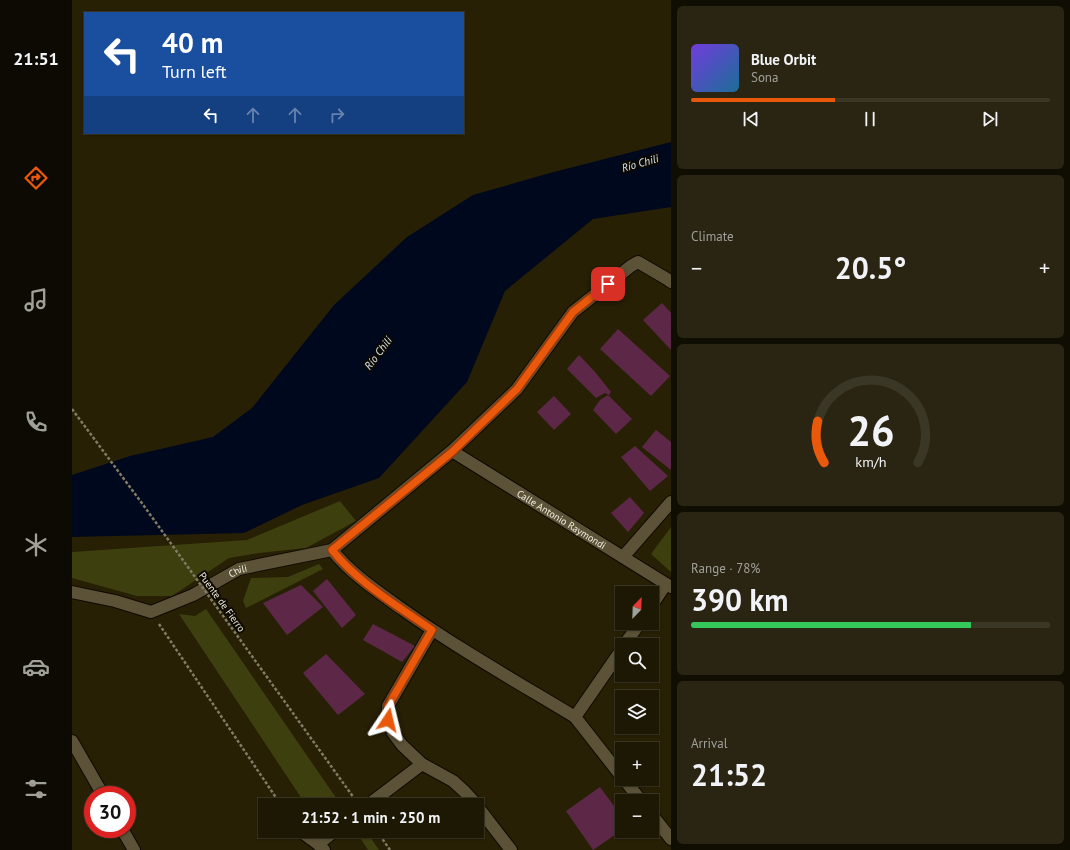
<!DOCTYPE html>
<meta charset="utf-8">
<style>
:root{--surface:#1d1804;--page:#2a2513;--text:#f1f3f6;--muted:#a0a09a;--line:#3b3726;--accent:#ea580c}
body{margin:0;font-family:"PT Sans",sans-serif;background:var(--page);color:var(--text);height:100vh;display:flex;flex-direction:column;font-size:15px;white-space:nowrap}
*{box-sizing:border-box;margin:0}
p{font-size:13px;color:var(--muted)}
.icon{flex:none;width:22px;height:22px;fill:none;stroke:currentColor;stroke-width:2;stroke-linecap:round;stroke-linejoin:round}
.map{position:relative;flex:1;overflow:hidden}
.drawer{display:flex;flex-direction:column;gap:6px;padding:6px;background:#100d02;width:399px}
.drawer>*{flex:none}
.hud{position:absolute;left:12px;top:12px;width:380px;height:122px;border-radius:0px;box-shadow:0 1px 3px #0004,0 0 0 1px var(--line);background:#1a4fa0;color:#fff;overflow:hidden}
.needle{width:26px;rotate:23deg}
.controls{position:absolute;left:543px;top:586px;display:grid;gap:8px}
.controls a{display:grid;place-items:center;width:44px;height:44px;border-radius:0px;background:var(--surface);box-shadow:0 1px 3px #0004,0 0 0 1px var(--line);font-size:20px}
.speed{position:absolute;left:12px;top:786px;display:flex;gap:8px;font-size:20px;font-weight:700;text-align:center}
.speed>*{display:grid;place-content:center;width:52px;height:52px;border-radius:50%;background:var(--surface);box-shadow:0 1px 3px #0004,0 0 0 1px var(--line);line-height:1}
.speed .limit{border:6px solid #d22;background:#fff;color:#111}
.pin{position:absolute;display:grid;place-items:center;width:34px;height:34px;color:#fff;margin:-17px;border-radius:8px;box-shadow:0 2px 6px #0006}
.me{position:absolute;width:44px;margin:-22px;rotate:10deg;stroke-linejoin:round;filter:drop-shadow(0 0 3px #0008)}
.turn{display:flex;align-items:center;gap:14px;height:84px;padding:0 12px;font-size:18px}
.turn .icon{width:52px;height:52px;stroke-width:2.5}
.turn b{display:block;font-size:28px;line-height:34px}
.lanes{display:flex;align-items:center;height:38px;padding:0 12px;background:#0003;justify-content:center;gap:20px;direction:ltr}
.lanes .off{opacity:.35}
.big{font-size:30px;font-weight:800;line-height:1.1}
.drawer .card{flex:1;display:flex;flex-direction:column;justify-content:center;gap:6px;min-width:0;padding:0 14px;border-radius:6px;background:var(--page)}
.drawer .dial{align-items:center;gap:0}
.dial svg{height:104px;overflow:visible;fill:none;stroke:var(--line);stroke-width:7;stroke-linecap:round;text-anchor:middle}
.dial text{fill:var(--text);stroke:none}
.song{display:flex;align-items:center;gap:12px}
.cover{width:48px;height:48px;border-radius:6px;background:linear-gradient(135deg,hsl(260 70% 55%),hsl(200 70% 35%))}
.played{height:4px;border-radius:2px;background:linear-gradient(90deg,var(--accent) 40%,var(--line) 40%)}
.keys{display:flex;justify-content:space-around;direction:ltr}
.heat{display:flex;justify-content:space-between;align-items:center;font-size:22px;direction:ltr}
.charge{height:6px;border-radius:3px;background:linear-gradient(90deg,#34c759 78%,var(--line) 0)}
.trip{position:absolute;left:186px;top:798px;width:226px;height:40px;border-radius:0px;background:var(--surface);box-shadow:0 1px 3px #0004,0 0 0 1px var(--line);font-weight:800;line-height:40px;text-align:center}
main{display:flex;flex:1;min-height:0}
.tab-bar{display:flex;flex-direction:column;width:72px;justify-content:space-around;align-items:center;background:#0c0a02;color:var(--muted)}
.tab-bar .icon{width:28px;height:28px}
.tab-bar .active{color:var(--accent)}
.tab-bar b{font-size:18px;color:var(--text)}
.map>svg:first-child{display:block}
</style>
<main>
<nav class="tab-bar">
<b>21:51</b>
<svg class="icon active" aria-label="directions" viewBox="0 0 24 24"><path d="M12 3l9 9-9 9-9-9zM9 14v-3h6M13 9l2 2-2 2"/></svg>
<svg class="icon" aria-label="music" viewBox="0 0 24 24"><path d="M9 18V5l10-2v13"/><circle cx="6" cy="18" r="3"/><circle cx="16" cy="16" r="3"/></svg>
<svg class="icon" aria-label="phone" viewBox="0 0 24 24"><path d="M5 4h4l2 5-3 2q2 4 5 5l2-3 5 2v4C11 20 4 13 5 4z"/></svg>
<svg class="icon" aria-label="climate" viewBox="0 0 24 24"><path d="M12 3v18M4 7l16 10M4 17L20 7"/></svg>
<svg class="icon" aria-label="car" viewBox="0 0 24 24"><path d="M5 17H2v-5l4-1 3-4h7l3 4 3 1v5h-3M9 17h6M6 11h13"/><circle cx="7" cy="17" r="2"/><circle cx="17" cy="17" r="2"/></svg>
<svg class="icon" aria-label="filters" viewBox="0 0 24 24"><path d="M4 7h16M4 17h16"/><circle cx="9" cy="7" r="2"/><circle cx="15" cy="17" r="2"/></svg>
</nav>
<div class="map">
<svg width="599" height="850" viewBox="0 0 599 850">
<rect width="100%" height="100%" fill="#272005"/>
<g fill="#3d3f0e">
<polygon points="268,501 284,521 234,548 187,553 157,558 100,596 65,596 0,578 0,552 175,540"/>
<polygon points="599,527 599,572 579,554"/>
<polygon points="247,564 251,569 174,608 171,601 179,578 216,577"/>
<polygon points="134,609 267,802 263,805 234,805 107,614 123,616"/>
<polygon points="287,831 294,831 307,850 296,850 285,833"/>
</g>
<polygon fill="#00081d" points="599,142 599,207 521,219 433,291 395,382 307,478 230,505 172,533 0,537 0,475 58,456 141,437 180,408 262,305 335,237 401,195 478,173"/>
<g fill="#5d2848">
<polygon points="590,303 599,313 599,350 571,320"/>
<polygon points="546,329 598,376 579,396 528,349"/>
<polygon points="507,355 523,372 539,392 537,395 533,393 524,398 495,369"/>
<polygon points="536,395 560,419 544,434 521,410 528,400"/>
<polygon points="482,396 499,414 482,430 465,412"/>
<polygon points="584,430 599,442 599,470 570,447"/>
<polygon points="563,446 596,476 578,491 549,457"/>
<polygon points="558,497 572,513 556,532 539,513"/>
<polygon points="255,579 284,615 270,628 241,591"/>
<polygon points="229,585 251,607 215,635 191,603"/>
<polygon points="301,624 343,646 330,662 291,640"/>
<polygon points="254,654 293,694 266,715 231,673"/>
<polygon points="528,787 550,817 550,830 521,850 494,811"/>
</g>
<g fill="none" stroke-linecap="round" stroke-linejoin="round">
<g stroke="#100900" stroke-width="14">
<g id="street">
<path id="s1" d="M380 451 599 587"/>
<path d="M260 550C279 574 305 591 330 609 385 648 445 682 503 717"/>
<polyline points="551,557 599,502"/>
<path id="s2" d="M0 592 43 601 79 612 121 595 167 569 260 550 380 451 445 389 501 312 559 266 566 262 595 279 599 282"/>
<polyline points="580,605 594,584"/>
<polyline points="360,630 316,706 316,720 321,733 330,745 350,764 381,781 393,792 405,805"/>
<polyline points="552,645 568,623"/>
<polyline points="550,649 503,717 550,777"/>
<polyline points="0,741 31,795"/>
<polyline points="552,779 569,801"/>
<polyline points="296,805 350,764"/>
<polyline points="405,806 439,850"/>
<polyline points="580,815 599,839"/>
<polyline points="50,829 62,850"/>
<polyline points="228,831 246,844 252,850"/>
<polyline points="246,844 263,831"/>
</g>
</g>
<g stroke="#827b65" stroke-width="2.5" stroke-dasharray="3 2" stroke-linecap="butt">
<polyline points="87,624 209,805"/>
<polyline points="305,831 318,850"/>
</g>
<use href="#street" stroke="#5b5237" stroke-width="12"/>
<polyline stroke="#827b65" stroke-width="2.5" stroke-dasharray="3 2" stroke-linecap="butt" points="0,409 72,506 287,805"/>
</g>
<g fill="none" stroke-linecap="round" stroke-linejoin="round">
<g stroke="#983908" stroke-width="10">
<path id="route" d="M316 720V706L360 630C326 606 286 583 260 550L380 452 445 389 501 312 536 284"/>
</g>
<use href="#route" stroke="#ea580c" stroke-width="7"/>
</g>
<g text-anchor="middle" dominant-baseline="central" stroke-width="4" stroke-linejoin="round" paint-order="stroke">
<g font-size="10" fill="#f2eddd" stroke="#0d0a02">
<text stroke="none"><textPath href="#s1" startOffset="129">Calle Antonio Raymondi</textPath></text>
<text stroke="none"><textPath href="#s2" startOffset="178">Chili</textPath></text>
<text transform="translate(150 602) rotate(54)">Puente de Fierro</text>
</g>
<g font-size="11" font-style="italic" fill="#d8e4f2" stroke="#0d0a02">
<text transform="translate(568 163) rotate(-16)">Río Chili</text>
<text transform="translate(306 353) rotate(-53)">Río Chili</text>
</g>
</g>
</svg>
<div class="controls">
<a><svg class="needle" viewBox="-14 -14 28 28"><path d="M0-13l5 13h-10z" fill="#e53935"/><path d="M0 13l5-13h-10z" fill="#a0a09a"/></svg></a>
<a><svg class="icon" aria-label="search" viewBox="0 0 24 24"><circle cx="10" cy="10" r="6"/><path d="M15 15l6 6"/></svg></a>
<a><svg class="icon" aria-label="layers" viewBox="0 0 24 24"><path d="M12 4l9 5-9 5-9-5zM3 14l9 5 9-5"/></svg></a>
<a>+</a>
<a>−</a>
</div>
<div class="speed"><div class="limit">30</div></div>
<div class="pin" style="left:536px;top:284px;background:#d93025"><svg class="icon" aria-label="arrive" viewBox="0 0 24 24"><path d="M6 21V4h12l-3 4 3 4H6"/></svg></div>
<svg class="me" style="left:316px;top:720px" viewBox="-20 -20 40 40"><path d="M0-17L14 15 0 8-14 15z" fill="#ea580c" stroke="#fff" stroke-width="4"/></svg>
<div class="trip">21:52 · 1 min · 250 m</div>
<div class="hud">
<div class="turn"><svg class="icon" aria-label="left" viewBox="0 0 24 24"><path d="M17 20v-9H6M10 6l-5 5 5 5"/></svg><div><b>40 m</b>Turn left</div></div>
<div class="lanes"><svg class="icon" aria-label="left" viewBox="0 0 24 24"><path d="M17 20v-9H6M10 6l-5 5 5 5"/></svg><svg class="icon off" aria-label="ahead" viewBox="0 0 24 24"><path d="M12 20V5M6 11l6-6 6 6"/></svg><svg class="icon off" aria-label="ahead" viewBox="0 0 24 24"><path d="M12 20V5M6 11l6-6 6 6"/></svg><svg class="icon off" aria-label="right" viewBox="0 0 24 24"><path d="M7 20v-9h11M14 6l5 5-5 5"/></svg></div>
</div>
</div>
<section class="drawer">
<div class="card">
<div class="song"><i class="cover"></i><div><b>Blue Orbit</b><p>Sona</p></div></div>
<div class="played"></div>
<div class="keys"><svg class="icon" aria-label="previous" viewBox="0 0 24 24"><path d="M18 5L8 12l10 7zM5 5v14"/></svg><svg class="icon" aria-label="pause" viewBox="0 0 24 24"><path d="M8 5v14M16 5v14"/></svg><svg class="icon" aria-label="next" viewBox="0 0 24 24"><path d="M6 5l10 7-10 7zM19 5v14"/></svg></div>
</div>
<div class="card"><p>Climate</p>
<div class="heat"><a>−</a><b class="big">20.5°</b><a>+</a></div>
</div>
<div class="card dial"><svg viewBox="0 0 100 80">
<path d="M14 69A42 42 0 1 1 86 69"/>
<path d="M14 69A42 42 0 0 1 9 37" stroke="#ea580c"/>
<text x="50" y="56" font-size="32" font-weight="700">26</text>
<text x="50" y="72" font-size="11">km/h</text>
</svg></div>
<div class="card"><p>Range · 78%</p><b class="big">390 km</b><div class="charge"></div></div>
<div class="card"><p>Arrival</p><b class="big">21:52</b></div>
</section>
</main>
